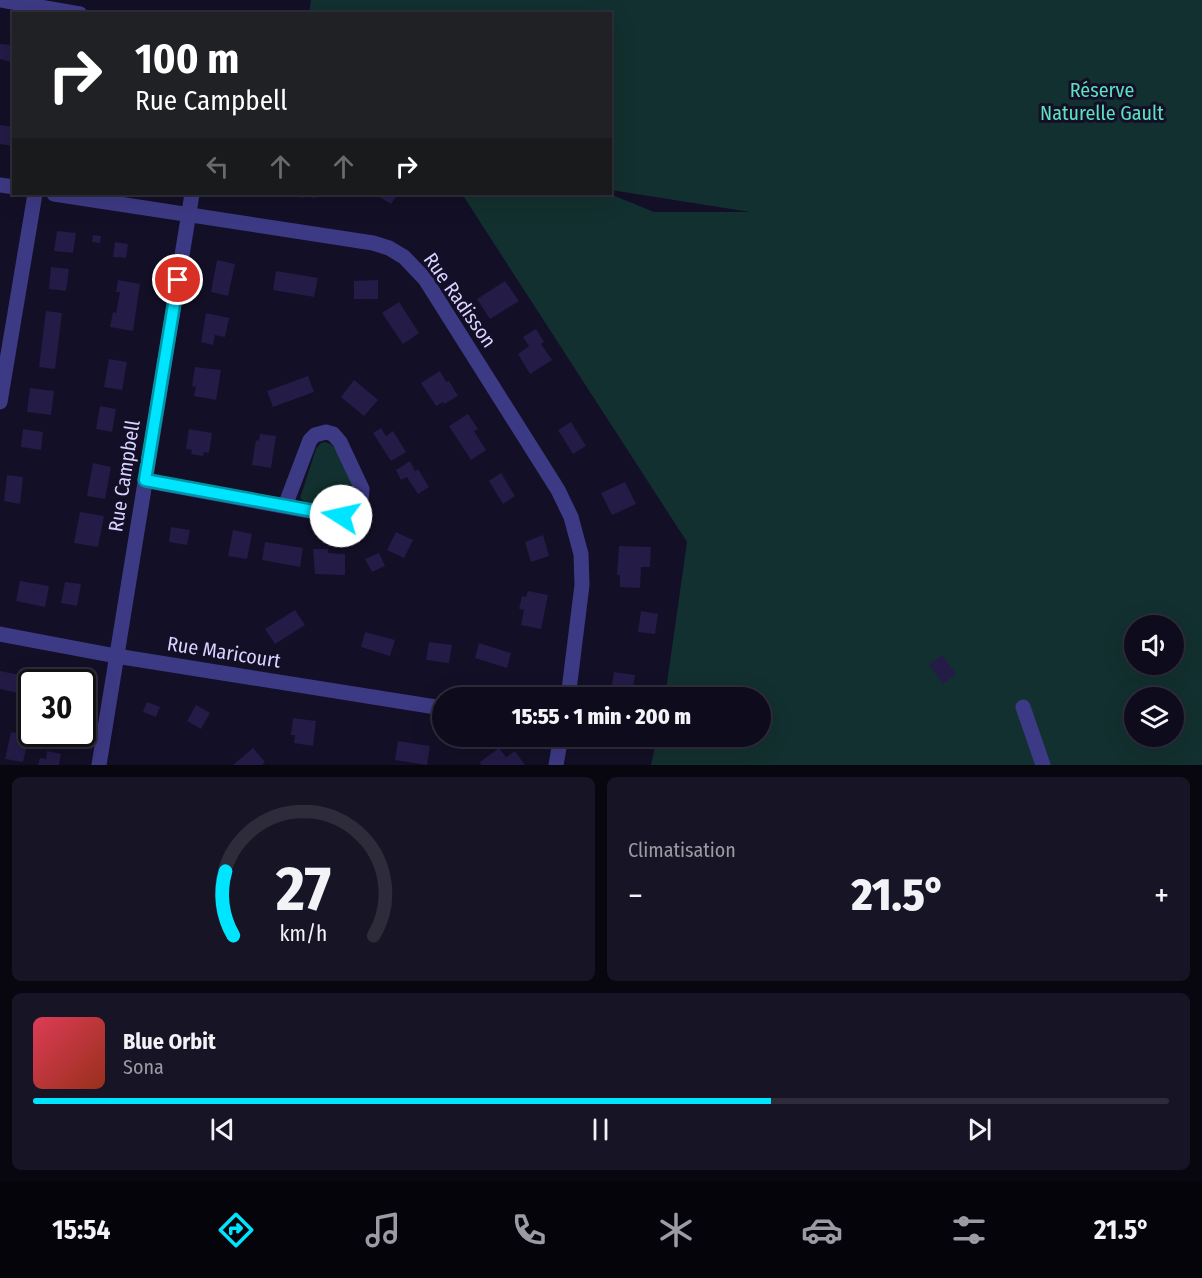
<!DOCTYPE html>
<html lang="fr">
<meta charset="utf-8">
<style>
:root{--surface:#0e0b1c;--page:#171425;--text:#f1f3f6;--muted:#9b9ba3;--line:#2e2b3b;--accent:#00e5ff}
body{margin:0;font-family:"Fira Sans Condensed",sans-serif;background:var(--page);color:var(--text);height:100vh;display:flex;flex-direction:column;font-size:22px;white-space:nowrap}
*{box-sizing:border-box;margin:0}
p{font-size:20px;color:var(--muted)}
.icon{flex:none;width:33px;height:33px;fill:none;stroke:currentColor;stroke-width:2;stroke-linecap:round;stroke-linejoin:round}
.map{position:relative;height:765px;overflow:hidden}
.side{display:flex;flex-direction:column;gap:12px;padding:12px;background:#08060f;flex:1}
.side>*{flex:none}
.guide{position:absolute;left:12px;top:12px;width:600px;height:183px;border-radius:0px;box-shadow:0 6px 24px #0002,0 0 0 2px var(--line);background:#202124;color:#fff;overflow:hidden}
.fabs{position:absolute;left:1124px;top:615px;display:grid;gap:12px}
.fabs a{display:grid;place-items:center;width:60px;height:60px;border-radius:50%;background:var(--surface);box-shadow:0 6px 24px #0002,0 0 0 2px var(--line);font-size:30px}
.speed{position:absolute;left:18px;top:669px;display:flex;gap:12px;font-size:30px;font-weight:700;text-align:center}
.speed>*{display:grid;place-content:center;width:78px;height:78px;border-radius:50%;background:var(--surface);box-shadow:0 6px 24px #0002,0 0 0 2px var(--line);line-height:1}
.speed .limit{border:3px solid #111;border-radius:9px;background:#fff;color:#111}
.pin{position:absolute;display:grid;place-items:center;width:51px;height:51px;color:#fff;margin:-26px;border:3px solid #fff;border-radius:50%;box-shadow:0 2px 6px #0007}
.me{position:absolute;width:66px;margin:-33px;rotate:280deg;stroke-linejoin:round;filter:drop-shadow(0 0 4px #0008)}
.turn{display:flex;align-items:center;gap:21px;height:126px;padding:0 24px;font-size:27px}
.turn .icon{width:78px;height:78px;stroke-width:2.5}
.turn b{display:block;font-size:42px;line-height:51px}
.lanes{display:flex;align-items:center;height:57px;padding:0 24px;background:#0003;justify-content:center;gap:30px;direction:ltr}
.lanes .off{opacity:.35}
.big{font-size:45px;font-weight:800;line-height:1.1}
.side .widget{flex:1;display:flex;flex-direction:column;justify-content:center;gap:9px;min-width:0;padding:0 21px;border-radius:9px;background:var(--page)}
.side .dial{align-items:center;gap:0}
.dial svg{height:156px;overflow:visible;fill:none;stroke:var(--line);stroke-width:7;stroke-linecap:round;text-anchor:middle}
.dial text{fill:var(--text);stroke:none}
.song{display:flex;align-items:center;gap:18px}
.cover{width:72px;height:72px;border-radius:9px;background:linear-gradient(135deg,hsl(350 70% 55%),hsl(10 70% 35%))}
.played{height:6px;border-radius:3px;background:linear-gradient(90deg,var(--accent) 65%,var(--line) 65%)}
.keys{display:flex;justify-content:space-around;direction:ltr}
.heat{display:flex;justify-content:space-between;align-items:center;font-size:33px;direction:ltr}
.side .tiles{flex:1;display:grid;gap:12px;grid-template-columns:1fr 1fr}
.widget:last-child{grid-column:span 2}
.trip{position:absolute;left:432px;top:687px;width:339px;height:60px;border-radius:30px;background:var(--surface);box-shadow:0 6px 24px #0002,0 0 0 2px var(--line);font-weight:800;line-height:60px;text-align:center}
.tab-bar{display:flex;height:96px;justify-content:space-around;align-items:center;background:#06040b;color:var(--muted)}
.tab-bar .icon{width:42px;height:42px}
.tab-bar .on{color:var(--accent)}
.tab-bar b{font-size:27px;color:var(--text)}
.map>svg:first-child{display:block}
</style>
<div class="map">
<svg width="1202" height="765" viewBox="0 0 1202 765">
<rect width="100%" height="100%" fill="#130f26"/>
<g fill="#12302f" fill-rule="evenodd">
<path d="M311 0H1202V765H651L657 737 760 736V698L665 697 687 542 462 194H610L654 212H750L611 190 610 14H309ZM1134 626H1173V664H1134ZM1134 698H1173V736H1134Z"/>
<path d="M325 442C341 445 349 477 354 491L355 496 350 507C335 509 311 509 300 498L316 449 321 443Z"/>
</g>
<g fill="#241b47">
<polygon points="0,44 14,45 14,63 0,59"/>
<polygon points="0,125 14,127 13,146 0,144"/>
<polygon points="280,194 317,194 316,198 303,196 303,198"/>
<polygon points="374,194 398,194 391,204"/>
<polygon points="57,231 76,233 73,253 54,251"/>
<polygon points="93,235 101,236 100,243 92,242"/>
<polygon points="115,242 128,244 126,258 113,257"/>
<polygon points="217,260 235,264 228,296 211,292"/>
<polygon points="51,267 69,269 66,291 49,289"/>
<polygon points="276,271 318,278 314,297 273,290"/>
<polygon points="118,280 140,284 133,331 110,327 113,312 116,313 120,292 116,292"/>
<polygon points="378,280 378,299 354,299 354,281"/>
<polygon points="505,281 519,301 490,319 477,299"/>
<polygon points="399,302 419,333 403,344 382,313"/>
<polygon points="46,311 62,313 55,369 39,367"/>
<polygon points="206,313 229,318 225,337 215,335 213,345 201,342"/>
<polygon points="536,329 544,342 541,344 552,360 530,374 518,354 529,346 523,337"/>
<polygon points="109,359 127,362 122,390 104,387"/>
<polygon points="195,367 221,370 216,400 194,396 196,387 192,386"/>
<polygon points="440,371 446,382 449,381 458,396 444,404 443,402 436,406 421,383"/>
<polygon points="308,376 314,392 273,407 267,391"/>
<polygon points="354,380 378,400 364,416 341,397"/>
<polygon points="30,388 54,391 51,415 27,412"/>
<polygon points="100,406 116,409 112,432 96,429"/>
<polygon points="468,414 478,429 474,431 486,450 471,460 449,426"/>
<polygon points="571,422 586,446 573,454 558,430"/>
<polygon points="381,428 386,436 393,431 406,452 391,461 373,433"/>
<polygon points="23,429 43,432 41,450 21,447"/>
<polygon points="189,429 212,433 209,453 204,452 203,456 191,454 192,450 186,449"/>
<polygon points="260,434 276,436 271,468 252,465 256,440 259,441"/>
<polygon points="410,461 415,471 418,469 429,487 418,494 407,477 401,480 396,470"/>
<polygon points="93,463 111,467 105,499 87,496"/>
<polygon points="501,473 515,496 503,504 489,481"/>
<polygon points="7,475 23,477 20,504 4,501"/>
<polygon points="625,482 636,504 612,515 601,493"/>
<polygon points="80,512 104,516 98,547 74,543"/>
<polygon points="171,527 190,530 187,545 169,542"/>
<polygon points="233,530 252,534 247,559 228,556"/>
<polygon points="396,532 413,540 404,558 387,550"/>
<polygon points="543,535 549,556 531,562 525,542"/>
<polygon points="265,542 303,548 300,567 262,560"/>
<polygon points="619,546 651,547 650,567 641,567 640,588 620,587 620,575 617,575"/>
<polygon points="313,549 328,549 328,553 345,554 345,575 315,574"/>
<polygon points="379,553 385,566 372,572 365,559"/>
<polygon points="20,581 49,586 45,607 16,601"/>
<polygon points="65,582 81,584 77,606 61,603"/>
<polygon points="528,591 548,595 541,629 521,625 524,610 519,609 522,596 526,597"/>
<polygon points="295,610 305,625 275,644 265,629"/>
<polygon points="641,611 658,614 655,634 638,632"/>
<polygon points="365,632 395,640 390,656 361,647"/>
<polygon points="429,642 452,645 449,663 426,660"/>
<polygon points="479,643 511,653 507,668 475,658"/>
<polygon points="942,655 956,674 943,684 929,665"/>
<polygon points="0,671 31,677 27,695 0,689"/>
<polygon points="614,672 635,675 632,694 611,690"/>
<polygon points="41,677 64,681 64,682 40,682"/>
<polygon points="147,702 160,707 156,717 143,712"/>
<polygon points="196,705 210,713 201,729 187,721"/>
<polygon points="293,718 316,721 313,746 294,743 295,735 291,735"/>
<polygon points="11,732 29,735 23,762 5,759"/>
<polygon points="398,741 430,746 427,765 395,760"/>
<polygon points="253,748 265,762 262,765 233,765"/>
<polygon points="499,748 506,757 515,751 525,765 481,765 480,762"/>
<polygon points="47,751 61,754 59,765 38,765 40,758 46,759"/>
</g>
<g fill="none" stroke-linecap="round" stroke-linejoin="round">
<g stroke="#3d3a85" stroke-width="15">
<polyline points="0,0 80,14"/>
<polyline points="0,185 14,187"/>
<polyline points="54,194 373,243 389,248 404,257 425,279 558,490 571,517 581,554 582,585 568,698"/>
<polyline points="0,402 35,194"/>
<polyline points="145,480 163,484 336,516 352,513 361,501 362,489 340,442 333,434 326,432 315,435 310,440 285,506"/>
<polyline points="0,634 116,656 442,708"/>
<polyline points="1023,707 1043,765"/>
<polyline points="99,765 192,194"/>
<polyline points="556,765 561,736"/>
</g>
</g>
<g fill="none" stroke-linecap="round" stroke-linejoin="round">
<g stroke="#0095a6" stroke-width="15">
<polyline id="route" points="178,280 145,480 341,516"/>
</g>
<use href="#route" stroke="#00e5ff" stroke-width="10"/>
</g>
<g text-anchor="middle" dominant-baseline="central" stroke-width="6" stroke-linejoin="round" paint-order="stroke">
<g font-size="20" fill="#5fe0c0" stroke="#130f26">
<text x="1102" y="90">Réserve<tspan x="1102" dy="23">Naturelle Gault</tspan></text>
</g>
<g font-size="20" fill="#d9d4ff" stroke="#130f26">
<text transform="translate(460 300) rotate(55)">Rue Radisson</text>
<text transform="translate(124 476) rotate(-81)">Rue Campbell</text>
<text transform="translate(224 652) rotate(9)">Rue Maricourt</text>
</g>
</g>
</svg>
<div class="fabs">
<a><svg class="icon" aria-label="sound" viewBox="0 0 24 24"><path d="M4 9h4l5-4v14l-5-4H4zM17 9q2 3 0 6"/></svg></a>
<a><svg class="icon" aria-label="layers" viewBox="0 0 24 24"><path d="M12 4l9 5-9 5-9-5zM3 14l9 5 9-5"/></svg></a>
</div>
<div class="speed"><div class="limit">30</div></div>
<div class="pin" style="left:178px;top:280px;background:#d93025"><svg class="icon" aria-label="arrive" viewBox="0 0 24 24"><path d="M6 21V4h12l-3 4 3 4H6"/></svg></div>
<svg class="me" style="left:341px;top:516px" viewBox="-20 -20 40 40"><circle r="19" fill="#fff"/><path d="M0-13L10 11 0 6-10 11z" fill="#00e5ff"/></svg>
<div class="trip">15:55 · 1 min · 200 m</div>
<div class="guide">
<div class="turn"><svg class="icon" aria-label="right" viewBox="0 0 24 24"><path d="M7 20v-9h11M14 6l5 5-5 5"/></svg><div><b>100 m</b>Rue Campbell</div></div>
<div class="lanes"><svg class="icon off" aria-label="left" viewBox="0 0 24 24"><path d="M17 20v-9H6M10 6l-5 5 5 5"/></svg><svg class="icon off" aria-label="ahead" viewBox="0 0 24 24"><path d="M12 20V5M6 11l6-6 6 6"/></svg><svg class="icon off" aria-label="ahead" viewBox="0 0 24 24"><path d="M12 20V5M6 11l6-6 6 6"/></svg><svg class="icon" aria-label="right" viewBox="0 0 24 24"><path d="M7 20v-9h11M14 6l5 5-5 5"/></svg></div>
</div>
</div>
<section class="side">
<div class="tiles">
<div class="widget dial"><svg viewBox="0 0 100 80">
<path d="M14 69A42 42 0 1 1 86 69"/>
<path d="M14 69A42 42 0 0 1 10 36" stroke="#00e5ff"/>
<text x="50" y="56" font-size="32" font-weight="700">27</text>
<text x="50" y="72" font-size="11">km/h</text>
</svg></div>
<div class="widget"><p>Climatisation</p>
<div class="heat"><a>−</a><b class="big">21.5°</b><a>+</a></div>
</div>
<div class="widget">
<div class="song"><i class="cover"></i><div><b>Blue Orbit</b><p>Sona</p></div></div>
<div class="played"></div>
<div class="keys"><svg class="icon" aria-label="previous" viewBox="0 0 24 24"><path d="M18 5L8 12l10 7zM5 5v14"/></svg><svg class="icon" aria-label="pause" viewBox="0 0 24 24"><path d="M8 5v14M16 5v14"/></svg><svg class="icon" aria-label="next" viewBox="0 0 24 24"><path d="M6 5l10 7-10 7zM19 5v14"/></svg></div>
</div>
</div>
</section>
<nav class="tab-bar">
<b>15:54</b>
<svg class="icon on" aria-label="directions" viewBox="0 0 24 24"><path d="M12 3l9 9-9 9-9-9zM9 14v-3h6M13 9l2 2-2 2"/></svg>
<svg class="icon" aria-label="music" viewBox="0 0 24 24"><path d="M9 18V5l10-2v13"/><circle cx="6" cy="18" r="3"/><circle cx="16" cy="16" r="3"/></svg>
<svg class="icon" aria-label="phone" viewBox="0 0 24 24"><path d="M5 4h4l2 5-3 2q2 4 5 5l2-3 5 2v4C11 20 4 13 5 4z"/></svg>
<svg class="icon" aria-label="climate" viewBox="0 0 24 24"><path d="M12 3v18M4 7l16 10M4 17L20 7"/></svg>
<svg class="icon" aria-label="car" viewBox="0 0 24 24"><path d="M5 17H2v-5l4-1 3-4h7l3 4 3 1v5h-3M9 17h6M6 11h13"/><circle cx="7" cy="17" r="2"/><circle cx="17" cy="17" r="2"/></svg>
<svg class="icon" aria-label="filters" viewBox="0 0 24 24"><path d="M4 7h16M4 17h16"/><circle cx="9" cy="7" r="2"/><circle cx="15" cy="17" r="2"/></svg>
<b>21.5°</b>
</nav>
